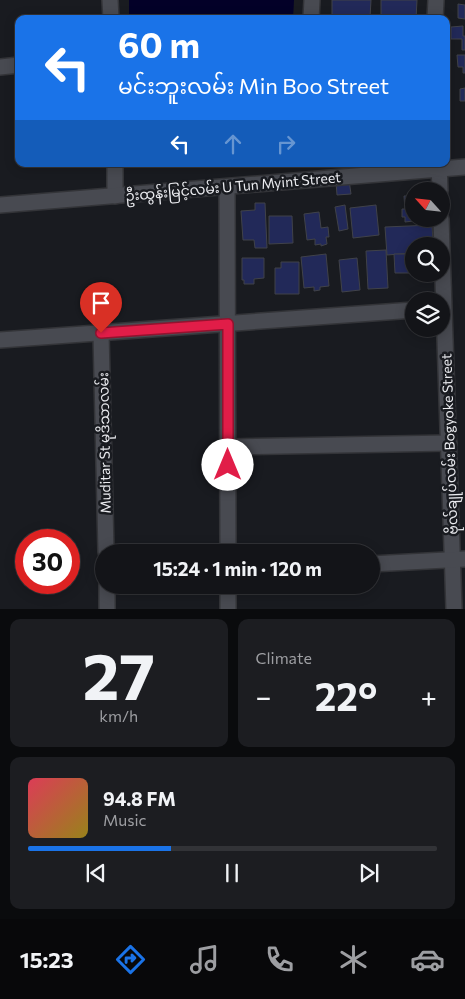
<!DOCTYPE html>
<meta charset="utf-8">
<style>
:root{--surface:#131418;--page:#1c1d21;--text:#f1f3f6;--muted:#9d9ea2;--line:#323337;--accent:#1a73e8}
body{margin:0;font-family:Commissioner,"Noto Sans Myanmar",sans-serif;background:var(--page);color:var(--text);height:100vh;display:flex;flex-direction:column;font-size:19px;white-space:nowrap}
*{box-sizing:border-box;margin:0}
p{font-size:16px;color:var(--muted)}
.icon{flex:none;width:28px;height:28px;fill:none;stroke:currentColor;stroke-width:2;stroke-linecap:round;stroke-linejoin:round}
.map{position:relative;height:609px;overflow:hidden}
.drawer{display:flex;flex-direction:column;gap:10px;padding:10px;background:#0a0b0d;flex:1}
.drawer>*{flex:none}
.guide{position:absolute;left:15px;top:15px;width:435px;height:152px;border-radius:10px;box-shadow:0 2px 12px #0003,0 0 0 1px var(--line);background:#1a73e8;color:#fff;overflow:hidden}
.needle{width:32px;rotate:297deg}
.buttons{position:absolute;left:405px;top:182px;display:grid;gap:10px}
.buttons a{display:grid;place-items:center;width:45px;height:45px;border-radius:50%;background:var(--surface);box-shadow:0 2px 12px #0003,0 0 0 1px var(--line);font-size:25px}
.speed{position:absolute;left:15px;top:529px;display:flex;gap:10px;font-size:25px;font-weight:700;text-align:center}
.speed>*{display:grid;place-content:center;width:65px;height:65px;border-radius:50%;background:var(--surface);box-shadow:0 2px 12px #0003,0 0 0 1px var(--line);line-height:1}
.speed .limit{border:8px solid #d22;background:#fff;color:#111}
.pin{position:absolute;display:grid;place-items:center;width:42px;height:42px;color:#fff;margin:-51px -21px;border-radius:50% 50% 50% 0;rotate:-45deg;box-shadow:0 0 5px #0007}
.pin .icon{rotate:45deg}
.me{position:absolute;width:55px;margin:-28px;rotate:0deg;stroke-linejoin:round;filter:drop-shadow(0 0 4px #0008)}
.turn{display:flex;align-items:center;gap:18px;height:105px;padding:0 20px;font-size:22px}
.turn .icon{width:65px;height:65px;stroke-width:2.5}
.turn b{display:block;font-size:35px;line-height:42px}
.lanes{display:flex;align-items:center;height:48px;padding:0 20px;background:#0003;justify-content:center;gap:25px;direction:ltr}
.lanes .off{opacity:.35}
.big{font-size:38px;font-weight:700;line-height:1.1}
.drawer .tile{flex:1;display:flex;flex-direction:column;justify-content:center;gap:8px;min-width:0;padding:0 18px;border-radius:10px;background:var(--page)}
.drawer .dial{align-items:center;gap:0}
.dial b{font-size:65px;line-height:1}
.song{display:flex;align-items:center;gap:15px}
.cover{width:60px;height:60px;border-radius:8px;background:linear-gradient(135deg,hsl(350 70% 55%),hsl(50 70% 35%))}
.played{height:5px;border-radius:2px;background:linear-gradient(90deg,var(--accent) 35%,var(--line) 35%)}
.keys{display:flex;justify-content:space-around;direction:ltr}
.heat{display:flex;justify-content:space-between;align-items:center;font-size:28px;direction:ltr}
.drawer .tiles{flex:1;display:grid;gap:10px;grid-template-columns:1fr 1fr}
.tile:last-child{grid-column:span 2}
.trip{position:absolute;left:95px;top:544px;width:285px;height:50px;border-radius:25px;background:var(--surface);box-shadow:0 2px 12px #0003,0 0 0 1px var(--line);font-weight:700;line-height:50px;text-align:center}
.tabs{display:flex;height:80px;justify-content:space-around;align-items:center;background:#08080a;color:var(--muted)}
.tabs .icon{width:35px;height:35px}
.tabs .active{color:var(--accent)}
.tabs b{font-size:22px;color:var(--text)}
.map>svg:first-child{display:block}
</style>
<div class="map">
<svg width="465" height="609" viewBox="0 0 465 609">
<rect width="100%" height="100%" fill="#191b20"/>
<polygon fill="#030028" points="129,0 294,0 293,19 129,19"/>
<g fill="#222959" stroke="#404249">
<polygon points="332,0 371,0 370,18 332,17"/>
<polygon points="381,0 417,0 416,19 381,19"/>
<polygon points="458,4 465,5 465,19 458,18"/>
<polygon points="463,26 463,36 465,36 465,50 462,50 462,39 451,39 451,27"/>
<polygon points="457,55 465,55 465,73 463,73 463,67 458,67"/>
<polygon points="465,88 465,101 460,101 460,89"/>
<polygon points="349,180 351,194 337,195 336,182"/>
<polygon points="404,196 414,196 414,219 430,219 405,222 405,217 402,217 402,209 405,209"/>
<polygon points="255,203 265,203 267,248 255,248 254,240 243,240 241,211 255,210"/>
<polygon points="345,205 348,229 339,231 335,207"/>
<polygon points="376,205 379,235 353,238 350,208"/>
<polygon points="319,212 321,228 328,227 329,237 326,237 327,244 321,246 321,244 315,245 315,239 307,240 304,214"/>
<polygon points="269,216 292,216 293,243 269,244"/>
<polygon points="432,225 433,242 426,243 426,246 414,246 414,253 387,255 385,227"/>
<polygon points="386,250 388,288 368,289 366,251"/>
<polygon points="326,254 329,286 320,287 320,290 314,291 314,287 304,288 301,257"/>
<polygon points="394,254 414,254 414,273 395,273"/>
<polygon points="242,258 264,258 264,278 254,279 254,284 244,284 244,280 242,280"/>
<polygon points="357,258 360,290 342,292 339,260"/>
<polygon points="281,262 299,262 299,294 275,294 275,268 281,268"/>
</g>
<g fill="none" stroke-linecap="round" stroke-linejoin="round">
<g stroke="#333438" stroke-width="18">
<g id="minor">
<polyline points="110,0 111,19"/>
<polyline points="311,19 312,0"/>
<polyline points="435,19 436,0"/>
<polyline points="0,67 19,65"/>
<polyline points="115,164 115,196"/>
<polyline points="439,164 440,191"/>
<polyline points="227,187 228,552"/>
<polyline points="0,205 465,167"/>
<polyline points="441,219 454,609"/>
<polyline points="101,333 106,552"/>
<polyline points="0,340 414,310"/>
<polyline points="228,447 449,443"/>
<polyline points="371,564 465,559"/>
<polyline points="107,585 107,609"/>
<polyline points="228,585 228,609"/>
</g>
</g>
<use href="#minor" stroke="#484a51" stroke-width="15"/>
</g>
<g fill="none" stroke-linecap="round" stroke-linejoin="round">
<g stroke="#92132f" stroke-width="12">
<polyline id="route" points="101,333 228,324 228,465"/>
</g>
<use href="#route" stroke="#e11d48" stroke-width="9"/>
</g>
<g text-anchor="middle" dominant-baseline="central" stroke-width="5" stroke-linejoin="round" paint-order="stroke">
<g font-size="14" fill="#eaebef" stroke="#191b20">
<text transform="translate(233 186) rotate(-5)">ဦးထွန်းမြင့်လမ်း U Tun Myint Street</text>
<text transform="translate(104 443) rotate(-91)">Muditar St မုဒိသာလမ်း</text>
<text transform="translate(449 444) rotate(-92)">ဗိုလ်ချုပ်လမ်း Bogyoke Street</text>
</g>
</g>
</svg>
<div class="buttons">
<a><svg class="needle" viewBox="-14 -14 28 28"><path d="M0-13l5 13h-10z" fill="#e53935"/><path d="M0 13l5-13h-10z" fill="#9d9ea2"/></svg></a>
<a><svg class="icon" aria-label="search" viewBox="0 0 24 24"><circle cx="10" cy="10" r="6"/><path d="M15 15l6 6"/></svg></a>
<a><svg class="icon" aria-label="layers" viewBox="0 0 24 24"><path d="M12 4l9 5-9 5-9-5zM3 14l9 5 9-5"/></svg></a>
</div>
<div class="speed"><div class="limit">30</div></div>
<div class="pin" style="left:101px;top:333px;background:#d93025"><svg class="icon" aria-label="arrive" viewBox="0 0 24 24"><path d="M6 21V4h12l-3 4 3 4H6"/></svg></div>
<svg class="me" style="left:228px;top:465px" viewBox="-20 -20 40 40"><circle r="19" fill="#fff"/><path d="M0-13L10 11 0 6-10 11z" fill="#e11d48"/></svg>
<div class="trip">15:24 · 1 min · 120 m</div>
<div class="guide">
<div class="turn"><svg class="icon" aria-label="left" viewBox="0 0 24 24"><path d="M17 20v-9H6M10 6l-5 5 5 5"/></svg><div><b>60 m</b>မင်းဘူးလမ်း Min Boo Street</div></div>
<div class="lanes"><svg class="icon" aria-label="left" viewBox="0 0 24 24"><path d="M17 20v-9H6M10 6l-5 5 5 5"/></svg><svg class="icon off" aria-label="ahead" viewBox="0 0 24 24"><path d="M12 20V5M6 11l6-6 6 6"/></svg><svg class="icon off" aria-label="right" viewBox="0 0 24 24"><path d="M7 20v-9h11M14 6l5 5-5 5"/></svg></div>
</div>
</div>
<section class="drawer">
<div class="tiles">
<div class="tile dial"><b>27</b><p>km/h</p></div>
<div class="tile"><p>Climate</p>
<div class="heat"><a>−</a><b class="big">22°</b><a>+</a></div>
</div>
<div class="tile">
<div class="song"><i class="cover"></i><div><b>94.8 FM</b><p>Music</p></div></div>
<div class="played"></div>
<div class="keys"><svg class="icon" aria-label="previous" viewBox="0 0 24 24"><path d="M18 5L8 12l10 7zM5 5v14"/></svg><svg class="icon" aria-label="pause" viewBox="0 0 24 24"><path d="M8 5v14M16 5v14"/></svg><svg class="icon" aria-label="next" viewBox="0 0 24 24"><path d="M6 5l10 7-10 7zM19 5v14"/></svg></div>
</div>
</div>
</section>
<nav class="tabs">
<b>15:23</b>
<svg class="icon active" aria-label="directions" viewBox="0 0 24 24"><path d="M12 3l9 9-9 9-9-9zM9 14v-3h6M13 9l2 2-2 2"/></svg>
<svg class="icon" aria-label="music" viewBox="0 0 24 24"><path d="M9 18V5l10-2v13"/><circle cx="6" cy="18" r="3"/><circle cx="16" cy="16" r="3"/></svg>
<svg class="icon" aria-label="phone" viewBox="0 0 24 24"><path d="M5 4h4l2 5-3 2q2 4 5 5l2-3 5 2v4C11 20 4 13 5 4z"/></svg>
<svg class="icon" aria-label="climate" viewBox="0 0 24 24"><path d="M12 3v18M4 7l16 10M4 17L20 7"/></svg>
<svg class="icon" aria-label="car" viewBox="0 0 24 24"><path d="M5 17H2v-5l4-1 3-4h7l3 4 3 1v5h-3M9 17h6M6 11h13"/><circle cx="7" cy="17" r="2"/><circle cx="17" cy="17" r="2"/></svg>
</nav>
